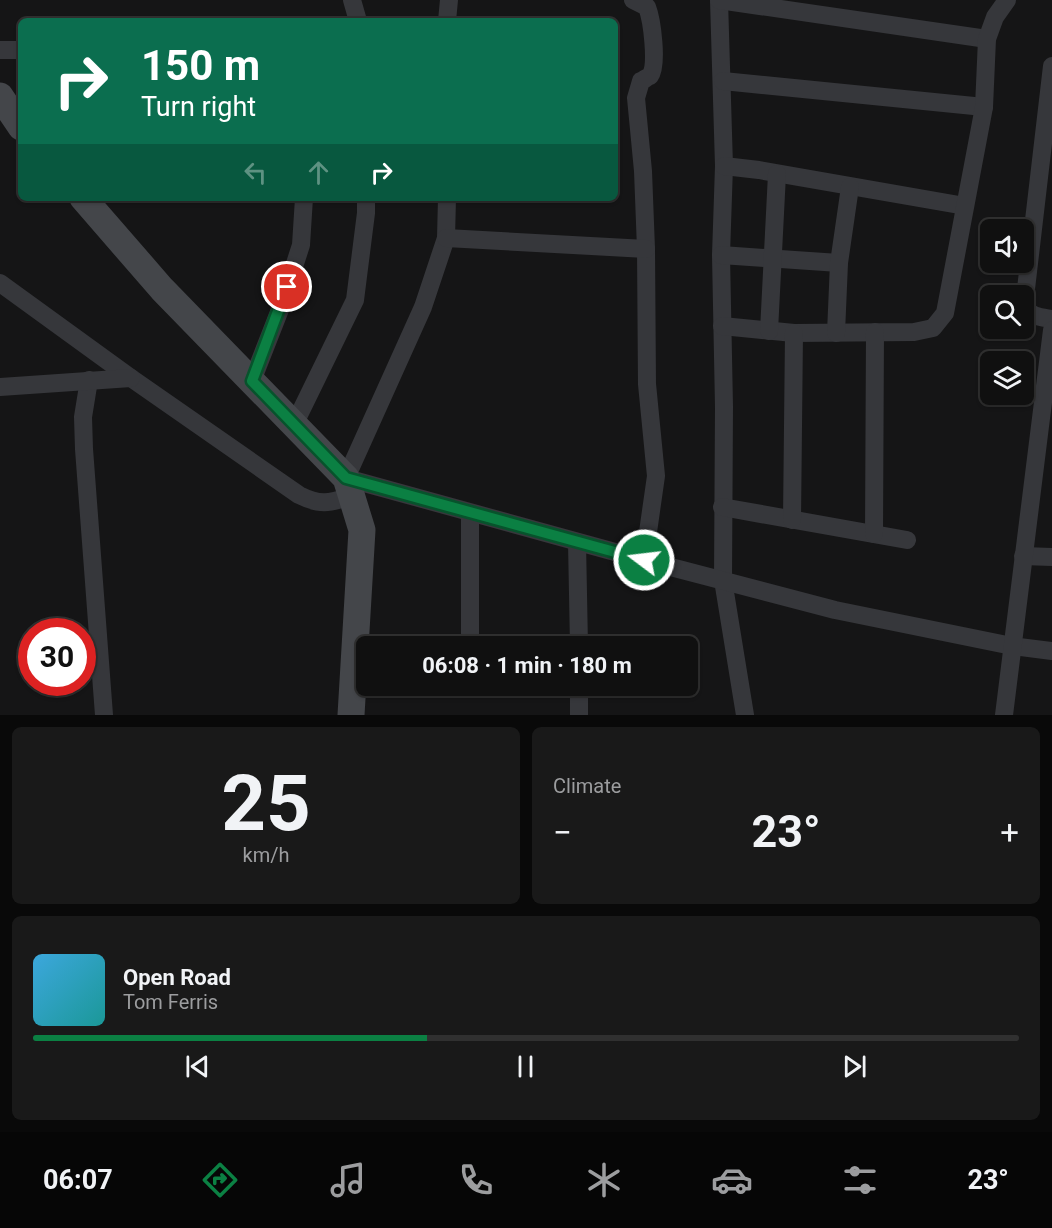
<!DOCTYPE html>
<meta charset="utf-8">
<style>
:root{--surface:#101010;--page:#191919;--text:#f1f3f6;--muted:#9c9d9f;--line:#303030;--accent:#0b8043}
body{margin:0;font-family:Roboto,sans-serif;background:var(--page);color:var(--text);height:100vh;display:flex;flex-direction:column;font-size:22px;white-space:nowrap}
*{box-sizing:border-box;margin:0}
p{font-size:20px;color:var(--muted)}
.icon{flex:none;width:33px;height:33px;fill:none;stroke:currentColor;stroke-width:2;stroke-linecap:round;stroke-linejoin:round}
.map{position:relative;height:715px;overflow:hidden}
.panel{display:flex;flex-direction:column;gap:12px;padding:12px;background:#090909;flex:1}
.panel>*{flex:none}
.hud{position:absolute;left:18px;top:18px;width:600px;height:183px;border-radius:9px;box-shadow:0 2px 4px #0004,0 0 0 2px var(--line);background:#0b6e4f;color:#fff;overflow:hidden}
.fabs{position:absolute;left:980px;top:219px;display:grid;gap:12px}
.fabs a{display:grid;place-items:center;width:54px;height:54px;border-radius:9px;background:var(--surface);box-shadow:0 2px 4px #0004,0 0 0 2px var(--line);font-size:30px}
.speed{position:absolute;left:18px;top:618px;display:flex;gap:12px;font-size:30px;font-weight:700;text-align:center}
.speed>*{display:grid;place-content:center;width:78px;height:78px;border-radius:50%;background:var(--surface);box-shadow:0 2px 4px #0004,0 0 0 2px var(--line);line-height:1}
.speed .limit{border:9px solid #d22;background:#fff;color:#111}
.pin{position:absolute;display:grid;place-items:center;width:51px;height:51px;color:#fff;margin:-26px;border:3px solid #fff;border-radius:50%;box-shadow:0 2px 6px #0007}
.me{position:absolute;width:66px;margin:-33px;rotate:285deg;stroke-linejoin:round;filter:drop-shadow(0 0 4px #0008)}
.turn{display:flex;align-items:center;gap:21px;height:126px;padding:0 24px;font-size:27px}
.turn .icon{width:78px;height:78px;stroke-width:2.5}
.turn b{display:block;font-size:42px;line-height:51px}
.lanes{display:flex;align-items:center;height:57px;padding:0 24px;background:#0003;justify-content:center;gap:30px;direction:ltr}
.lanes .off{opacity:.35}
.big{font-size:45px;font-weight:700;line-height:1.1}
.panel .card{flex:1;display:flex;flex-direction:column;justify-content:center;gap:9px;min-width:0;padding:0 21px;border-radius:9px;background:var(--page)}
.panel .dial{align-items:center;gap:0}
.dial b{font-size:78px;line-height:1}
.song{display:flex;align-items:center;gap:18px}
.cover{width:72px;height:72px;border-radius:9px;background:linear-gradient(135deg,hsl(200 70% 55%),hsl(180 70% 35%))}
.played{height:6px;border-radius:3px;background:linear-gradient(90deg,var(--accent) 40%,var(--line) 40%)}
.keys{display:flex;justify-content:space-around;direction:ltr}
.heat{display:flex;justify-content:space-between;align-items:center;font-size:33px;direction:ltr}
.panel .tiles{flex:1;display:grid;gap:12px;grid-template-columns:1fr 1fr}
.card:last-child{grid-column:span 2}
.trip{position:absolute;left:356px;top:636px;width:342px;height:60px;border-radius:9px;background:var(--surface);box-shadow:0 2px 4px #0004,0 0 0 2px var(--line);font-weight:700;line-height:60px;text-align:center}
.tabs{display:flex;height:96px;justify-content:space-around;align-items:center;background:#060606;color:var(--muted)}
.tabs .icon{width:42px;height:42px}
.tabs .current{color:var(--accent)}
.tabs b{font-size:27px;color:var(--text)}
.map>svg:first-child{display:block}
</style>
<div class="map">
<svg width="1052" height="715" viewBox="0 0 1052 715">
<rect width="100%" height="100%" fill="#151516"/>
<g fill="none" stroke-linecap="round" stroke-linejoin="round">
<g stroke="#36373b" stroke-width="18">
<polyline points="352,0 358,21"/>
<path d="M633 0 647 7C652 20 658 65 650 76 649 76 642 81 641 81L636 98 643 171 646 249 647 384 656 476 644 560"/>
<polyline points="719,0 724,166 721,255 724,407 723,580 745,715"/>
<polyline points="719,0 987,39"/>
<polyline points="447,21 449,0"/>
<polyline points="0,50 21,50"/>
<path d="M1052 66 1024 306C1031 317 1040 317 1052 319"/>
<polyline points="723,81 984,107"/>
<polyline points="724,166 759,170 965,206"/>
<polyline points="447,198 446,238 423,307 346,478 644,560 835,610 1012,646 1052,651"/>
<polyline points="446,238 646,249"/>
<polyline points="721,255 839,263"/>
<path d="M0 283 131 378 299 495C321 506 329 503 352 496"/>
<polyline points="722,326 794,333 914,332 933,328 945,313 984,107 987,39 995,17 1007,0"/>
<polyline points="769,331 777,174"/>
<polyline points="836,333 839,263 850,187"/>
<polyline points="89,380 83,417 84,449 104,715"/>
<polyline points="252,381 281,307 301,245 304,198"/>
<polyline points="0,387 131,378"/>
<polyline points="294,425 355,300 366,213 366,198"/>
<polyline points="722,507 907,540"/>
<polyline points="470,513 470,646"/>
<polyline points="792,520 794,333"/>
<polyline points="874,534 875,332"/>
<polyline points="577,542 579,646"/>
<polyline points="1023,556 1052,557"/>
<polyline points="579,715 579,686"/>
<polyline points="1004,715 1052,330"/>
</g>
<g stroke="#44464a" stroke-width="27">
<polyline points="0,96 21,127"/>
<polyline points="83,198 162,289 346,478 362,530 351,715"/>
</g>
</g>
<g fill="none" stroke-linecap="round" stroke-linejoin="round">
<g stroke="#07532c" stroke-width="15">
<polyline id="route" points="287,287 252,381 346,478 644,560"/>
</g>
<use href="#route" stroke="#0b8043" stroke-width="10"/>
</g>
</svg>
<div class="fabs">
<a><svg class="icon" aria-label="sound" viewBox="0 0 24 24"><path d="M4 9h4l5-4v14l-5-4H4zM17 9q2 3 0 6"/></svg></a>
<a><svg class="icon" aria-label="search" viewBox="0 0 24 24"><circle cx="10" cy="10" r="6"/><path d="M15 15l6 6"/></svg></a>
<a><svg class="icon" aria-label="layers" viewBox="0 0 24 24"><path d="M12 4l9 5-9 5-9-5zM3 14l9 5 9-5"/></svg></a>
</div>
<div class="speed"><div class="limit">30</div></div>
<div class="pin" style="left:287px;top:287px;background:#d93025"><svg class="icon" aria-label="arrive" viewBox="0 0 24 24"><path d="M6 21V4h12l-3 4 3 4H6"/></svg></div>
<svg class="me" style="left:644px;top:560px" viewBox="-20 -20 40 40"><circle r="17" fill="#0b8043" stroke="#fff" stroke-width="3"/><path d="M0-11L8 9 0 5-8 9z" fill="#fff"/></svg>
<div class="trip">06:08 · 1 min · 180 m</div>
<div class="hud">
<div class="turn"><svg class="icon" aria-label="right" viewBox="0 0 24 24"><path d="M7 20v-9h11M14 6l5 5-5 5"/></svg><div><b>150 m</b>Turn right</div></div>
<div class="lanes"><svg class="icon off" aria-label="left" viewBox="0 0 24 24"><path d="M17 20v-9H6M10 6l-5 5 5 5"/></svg><svg class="icon off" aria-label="ahead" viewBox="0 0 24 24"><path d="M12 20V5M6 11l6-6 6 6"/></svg><svg class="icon" aria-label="right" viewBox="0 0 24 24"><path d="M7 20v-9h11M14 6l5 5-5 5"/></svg></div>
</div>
</div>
<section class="panel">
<div class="tiles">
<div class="card dial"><b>25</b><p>km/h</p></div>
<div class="card"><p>Climate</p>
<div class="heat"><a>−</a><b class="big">23°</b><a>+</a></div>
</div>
<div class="card">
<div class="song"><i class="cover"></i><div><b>Open Road</b><p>Tom Ferris</p></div></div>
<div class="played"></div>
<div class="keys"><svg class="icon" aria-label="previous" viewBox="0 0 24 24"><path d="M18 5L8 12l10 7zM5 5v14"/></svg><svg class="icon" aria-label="pause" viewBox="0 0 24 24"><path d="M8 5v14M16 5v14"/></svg><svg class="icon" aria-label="next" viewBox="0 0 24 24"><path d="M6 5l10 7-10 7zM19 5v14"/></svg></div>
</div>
</div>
</section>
<nav class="tabs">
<b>06:07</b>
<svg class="icon current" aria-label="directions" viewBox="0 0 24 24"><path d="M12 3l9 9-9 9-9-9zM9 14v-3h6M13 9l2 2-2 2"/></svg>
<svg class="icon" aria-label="music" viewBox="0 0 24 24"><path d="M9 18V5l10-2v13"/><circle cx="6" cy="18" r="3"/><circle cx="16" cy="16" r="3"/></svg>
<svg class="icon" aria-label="phone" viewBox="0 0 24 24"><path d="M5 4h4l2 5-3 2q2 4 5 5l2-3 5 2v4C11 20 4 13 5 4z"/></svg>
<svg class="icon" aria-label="climate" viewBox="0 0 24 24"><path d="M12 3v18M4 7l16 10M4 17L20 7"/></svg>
<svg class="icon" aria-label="car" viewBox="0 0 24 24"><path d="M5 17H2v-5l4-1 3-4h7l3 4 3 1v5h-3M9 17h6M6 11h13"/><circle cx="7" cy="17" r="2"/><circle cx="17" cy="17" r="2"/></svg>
<svg class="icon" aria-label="filters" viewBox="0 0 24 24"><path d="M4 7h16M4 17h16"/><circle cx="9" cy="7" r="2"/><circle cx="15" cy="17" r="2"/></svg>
<b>23°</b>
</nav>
